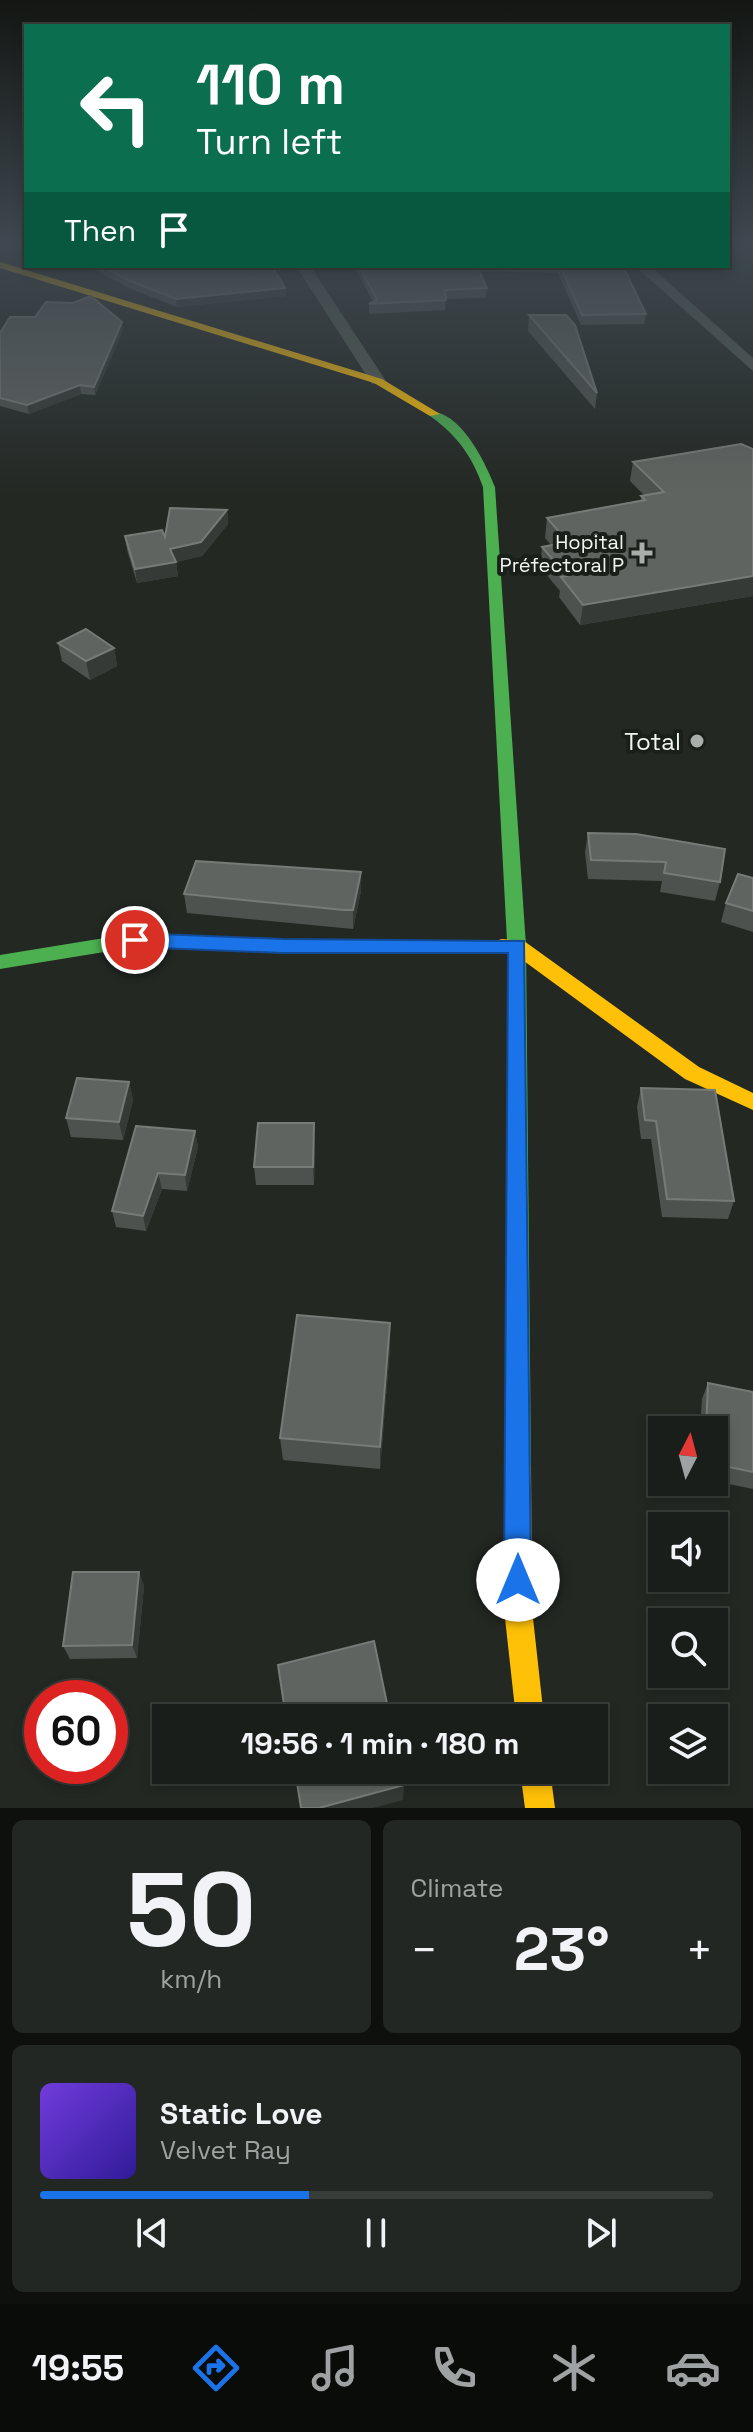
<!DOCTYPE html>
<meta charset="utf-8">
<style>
:root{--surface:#1a1e1a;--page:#232723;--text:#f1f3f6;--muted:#9fa2a2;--line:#383c39;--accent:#1a73e8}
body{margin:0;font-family:"Space Grotesk",sans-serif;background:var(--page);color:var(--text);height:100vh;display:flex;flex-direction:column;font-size:30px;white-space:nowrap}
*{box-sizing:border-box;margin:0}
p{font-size:26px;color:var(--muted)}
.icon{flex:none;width:44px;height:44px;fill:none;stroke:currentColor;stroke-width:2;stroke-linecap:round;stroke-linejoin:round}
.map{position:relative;height:1808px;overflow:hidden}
.details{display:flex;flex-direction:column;gap:12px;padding:12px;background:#0e100e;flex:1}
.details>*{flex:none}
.top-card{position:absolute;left:24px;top:24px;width:706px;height:244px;border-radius:0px;box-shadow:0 4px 12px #0003,0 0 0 2px var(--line);background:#0b6e4f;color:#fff;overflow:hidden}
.needle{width:52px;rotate:6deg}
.tools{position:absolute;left:648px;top:1416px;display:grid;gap:16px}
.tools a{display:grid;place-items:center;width:80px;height:80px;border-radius:0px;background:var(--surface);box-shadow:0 4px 12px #0003,0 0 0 2px var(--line);font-size:40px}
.speed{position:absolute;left:24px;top:1680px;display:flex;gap:16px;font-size:40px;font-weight:700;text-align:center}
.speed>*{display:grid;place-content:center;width:104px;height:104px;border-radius:50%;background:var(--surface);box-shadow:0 4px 12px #0003,0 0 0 2px var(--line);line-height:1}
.speed .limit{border:12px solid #d22;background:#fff;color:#111}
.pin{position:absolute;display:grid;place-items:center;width:68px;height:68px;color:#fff;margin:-34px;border:4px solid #fff;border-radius:50%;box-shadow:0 2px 8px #0007}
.me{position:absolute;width:88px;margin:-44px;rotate:0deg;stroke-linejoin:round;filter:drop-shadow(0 0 6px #0008)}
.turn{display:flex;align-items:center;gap:28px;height:168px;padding:0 40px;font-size:36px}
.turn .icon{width:104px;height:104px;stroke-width:2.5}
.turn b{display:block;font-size:56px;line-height:68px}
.then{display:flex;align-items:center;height:76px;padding:0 40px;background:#0003;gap:16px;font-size:30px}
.big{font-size:60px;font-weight:600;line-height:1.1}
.details .card{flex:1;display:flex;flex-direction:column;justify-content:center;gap:12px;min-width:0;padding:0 28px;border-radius:12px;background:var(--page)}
.details .dial{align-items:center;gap:0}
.dial b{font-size:104px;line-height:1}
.song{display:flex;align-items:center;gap:24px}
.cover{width:96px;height:96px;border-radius:12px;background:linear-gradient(135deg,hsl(260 70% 55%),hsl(250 70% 35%))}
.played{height:8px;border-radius:4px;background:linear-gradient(90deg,var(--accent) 40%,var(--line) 40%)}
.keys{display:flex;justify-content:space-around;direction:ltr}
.heat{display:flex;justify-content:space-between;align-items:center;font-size:44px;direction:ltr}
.details .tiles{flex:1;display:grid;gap:12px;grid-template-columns:1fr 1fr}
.card:last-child{grid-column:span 2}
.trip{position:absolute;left:152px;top:1704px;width:456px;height:80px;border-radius:0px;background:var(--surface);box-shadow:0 4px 12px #0003,0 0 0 2px var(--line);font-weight:600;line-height:80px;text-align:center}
.menu{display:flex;height:128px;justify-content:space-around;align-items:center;background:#0a0c0a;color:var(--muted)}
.menu .icon{width:56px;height:56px}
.menu .active{color:var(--accent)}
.menu b{font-size:36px;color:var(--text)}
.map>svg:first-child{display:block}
</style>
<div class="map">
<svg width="753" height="1808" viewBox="0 0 753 1808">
<rect width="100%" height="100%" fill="#232823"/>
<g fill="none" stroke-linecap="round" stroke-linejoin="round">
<g fill="#535d53" fill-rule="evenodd">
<polygon points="296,266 310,266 386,381 384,384 372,384"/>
<polygon points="635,266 650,266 753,358 753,371"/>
</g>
<path fill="#4caf50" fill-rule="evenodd" d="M430 412C460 410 486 463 495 487L526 946 531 1466 527 1475 518 1479 509 1475 505 1466 508 951 282 953 135 947 0 969V955L135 933 282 939 507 941 483 487C472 456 457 435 430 416Z"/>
<g fill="#ffc107" fill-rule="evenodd">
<polygon points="0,262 382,379 440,414 430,416 374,383 0,268"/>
<polygon points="502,939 524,941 699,1067 753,1093 753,1110 685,1079 513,953 495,951 493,946 495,941"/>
<polygon points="518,1453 527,1457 531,1466 532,1609 544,1718 516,1718 504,1609 505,1466 509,1457"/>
<polygon points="520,1770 550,1770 555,1808 525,1808"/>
</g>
</g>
<g fill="#4e524e">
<polygon points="12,242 26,242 26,248"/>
<polygon points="88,266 275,266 275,271 285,288 286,296 177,307 129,288"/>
<polygon points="354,266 623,266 646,314 644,324 581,325 558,273 480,271 487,288 486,298 446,299 445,310 369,314 369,304 373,302"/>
<polygon points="529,315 597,393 595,409 528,331"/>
<polygon points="123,330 95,395 81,394 29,414 0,406 0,333"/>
<polygon points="753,449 753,596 580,625 559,597 560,591 540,567 542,547 551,545 545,538 547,518 641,500 641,496 644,495 630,481 633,462"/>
<polygon points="227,510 228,524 202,556 176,562 178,576 137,583 127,550 125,536 165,537"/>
<polygon points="58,643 114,648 117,666 90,680 62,661"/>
<polygon points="588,833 720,882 715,901 660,892 662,881 588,879 585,852"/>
<polygon points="361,872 361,891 353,929 187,913 184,894"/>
<polygon points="753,878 753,932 721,922 726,903"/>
<polygon points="129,1082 133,1100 123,1140 71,1137 66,1118"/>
<polygon points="641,1088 734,1201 728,1219 662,1217 651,1139 641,1139 637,1107"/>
<polygon points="195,1131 198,1147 187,1191 162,1189 146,1231 116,1227 112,1211"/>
<polygon points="315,1141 314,1185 256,1185 254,1167"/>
<polygon points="390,1347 380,1469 283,1460 280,1438"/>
<polygon points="708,1383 753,1392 753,1489 714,1481 714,1430 700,1430 702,1399"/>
<polygon points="139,1572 144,1586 137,1658 70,1659 63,1646"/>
</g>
<g fill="#363a36">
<polygon points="0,242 6,242 0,252"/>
<polygon points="285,288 286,296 177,307 176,299"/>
<polygon points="122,322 123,330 95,395 94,387"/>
<polygon points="80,385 81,394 29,414 27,405"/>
<polygon points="227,510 228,524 202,556 176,562 178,576 137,583 135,569 170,549"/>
<polygon points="753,576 753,596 580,625 583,605"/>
<polygon points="114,648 117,666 90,680 86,661"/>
<polygon points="361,872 361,891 353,929 353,910"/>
<polygon points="129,1082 133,1100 123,1140 119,1122"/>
<polygon points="314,1123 315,1141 314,1185 313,1167"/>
<polygon points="195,1131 198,1147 187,1191 185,1175"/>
<polygon points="158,1173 162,1189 146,1231 143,1216"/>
<polygon points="390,1323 390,1347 380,1469 380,1447"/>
<polygon points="139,1572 144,1586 137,1658 132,1645"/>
<polygon points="404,1785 403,1800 373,1808 319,1808"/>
</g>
<g fill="#606460" stroke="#777b77" stroke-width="2">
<polygon points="102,266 272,266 285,288 176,299 128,280"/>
<polygon points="359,266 477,266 487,288 445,290 446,300 369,304 377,300"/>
<polygon points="560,266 623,266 646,314 582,315"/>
<polygon points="91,296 122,322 94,387 80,385 27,405 0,398 0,333 10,317 35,317 46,302 73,303"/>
<polygon points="529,315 566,315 575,325 597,393"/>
<polygon points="741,444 753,449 753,576 583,605 561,577 567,576 542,547 568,542 547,518 645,500 641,496 664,492 633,462"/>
<polygon points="170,508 227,510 201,542 170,549 176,562 135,569 125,536 162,530 165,537"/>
<polygon points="86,629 114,648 86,661 58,643"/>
<polygon points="588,833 636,834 725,849 720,882 664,873 666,862 591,860"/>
<polygon points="196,861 361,872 353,910 344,910 184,894"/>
<polygon points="738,874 753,878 753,911 726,903"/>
<polygon points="77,1078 129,1082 119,1122 66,1118"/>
<polygon points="641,1088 715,1090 734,1201 667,1199 656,1121 645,1120"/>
<polygon points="258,1123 314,1123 313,1167 254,1167"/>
<polygon points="136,1126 195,1131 185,1175 158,1173 143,1216 112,1211"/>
<polygon points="297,1315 390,1323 380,1447 280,1438"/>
<polygon points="708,1383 753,1392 753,1472 714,1464 714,1430 706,1430"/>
<polygon points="73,1572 139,1572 132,1645 63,1646"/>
<polygon points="374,1641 390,1718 286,1718 278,1665"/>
<polygon points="295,1770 401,1770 404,1785 319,1808 301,1808"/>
</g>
<linearGradient id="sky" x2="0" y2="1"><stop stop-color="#131613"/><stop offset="0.49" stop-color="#3f4850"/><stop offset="1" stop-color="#3f4850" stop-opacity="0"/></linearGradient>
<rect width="753" height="495" fill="url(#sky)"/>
<polygon fill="#1a73e8" stroke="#114b97" stroke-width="2" points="135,933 282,939 524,941 531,1580 527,1589 518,1593 508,1589 504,1580 508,953 282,953 135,947 126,940"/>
<g fill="#aaaeaa" stroke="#191f19" stroke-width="3">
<path d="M638 541h8v8h8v8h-8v8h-8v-8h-8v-8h8z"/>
<circle cx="697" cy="741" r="8"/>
</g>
<g text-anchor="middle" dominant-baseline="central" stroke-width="8" stroke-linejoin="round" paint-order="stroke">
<g font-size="20" fill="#f2f6f2" stroke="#191f19" text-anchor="end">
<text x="624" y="542">Hopital<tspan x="624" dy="23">Préfectoral P</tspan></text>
</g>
<g font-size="24" fill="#f2f6f2" stroke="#191f19" text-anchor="end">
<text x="681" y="741">Total</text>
</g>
</g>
</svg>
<div class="tools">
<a><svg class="needle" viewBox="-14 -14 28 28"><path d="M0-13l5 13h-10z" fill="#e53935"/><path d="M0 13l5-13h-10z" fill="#9fa2a2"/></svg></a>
<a><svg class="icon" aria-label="sound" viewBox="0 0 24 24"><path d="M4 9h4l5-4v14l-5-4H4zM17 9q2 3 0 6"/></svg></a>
<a><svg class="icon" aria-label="search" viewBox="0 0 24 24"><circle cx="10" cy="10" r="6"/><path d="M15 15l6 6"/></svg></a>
<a><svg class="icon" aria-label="layers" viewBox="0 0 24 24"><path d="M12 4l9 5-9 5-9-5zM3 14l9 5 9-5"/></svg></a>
</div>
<div class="speed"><div class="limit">60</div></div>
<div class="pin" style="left:135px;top:940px;background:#d93025"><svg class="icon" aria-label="arrive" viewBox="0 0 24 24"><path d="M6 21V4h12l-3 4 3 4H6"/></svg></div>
<svg class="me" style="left:518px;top:1580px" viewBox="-20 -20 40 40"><circle r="19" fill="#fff"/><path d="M0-13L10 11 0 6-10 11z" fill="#1a73e8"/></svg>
<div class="trip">19:56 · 1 min · 180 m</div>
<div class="top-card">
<div class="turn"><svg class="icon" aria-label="left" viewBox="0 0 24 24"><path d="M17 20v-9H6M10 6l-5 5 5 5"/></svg><div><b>110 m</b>Turn left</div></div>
<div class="then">Then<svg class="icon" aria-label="arrive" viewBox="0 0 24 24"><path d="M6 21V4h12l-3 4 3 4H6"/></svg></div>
</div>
</div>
<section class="details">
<div class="tiles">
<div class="card dial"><b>50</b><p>km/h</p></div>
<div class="card"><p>Climate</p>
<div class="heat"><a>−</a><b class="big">23°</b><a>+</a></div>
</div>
<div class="card">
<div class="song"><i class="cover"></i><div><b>Static Love</b><p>Velvet Ray</p></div></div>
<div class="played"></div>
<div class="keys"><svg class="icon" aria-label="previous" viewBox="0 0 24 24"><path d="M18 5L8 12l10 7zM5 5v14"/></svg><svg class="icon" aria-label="pause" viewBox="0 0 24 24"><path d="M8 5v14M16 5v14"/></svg><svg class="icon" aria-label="next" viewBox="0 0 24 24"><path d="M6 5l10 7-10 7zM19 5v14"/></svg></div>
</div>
</div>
</section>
<nav class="menu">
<b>19:55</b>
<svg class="icon active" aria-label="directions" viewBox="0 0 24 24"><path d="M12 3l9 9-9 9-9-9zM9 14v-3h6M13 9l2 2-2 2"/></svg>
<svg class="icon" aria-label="music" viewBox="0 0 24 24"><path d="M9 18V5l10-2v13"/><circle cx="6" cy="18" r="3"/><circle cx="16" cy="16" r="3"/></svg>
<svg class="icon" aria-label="phone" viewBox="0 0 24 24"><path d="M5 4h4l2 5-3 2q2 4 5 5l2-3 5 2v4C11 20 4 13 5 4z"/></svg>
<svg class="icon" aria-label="climate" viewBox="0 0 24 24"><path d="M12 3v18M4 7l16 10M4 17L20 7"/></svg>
<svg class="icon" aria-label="car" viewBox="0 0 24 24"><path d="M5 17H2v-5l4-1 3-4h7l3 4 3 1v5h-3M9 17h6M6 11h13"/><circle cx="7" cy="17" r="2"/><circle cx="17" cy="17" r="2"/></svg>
</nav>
